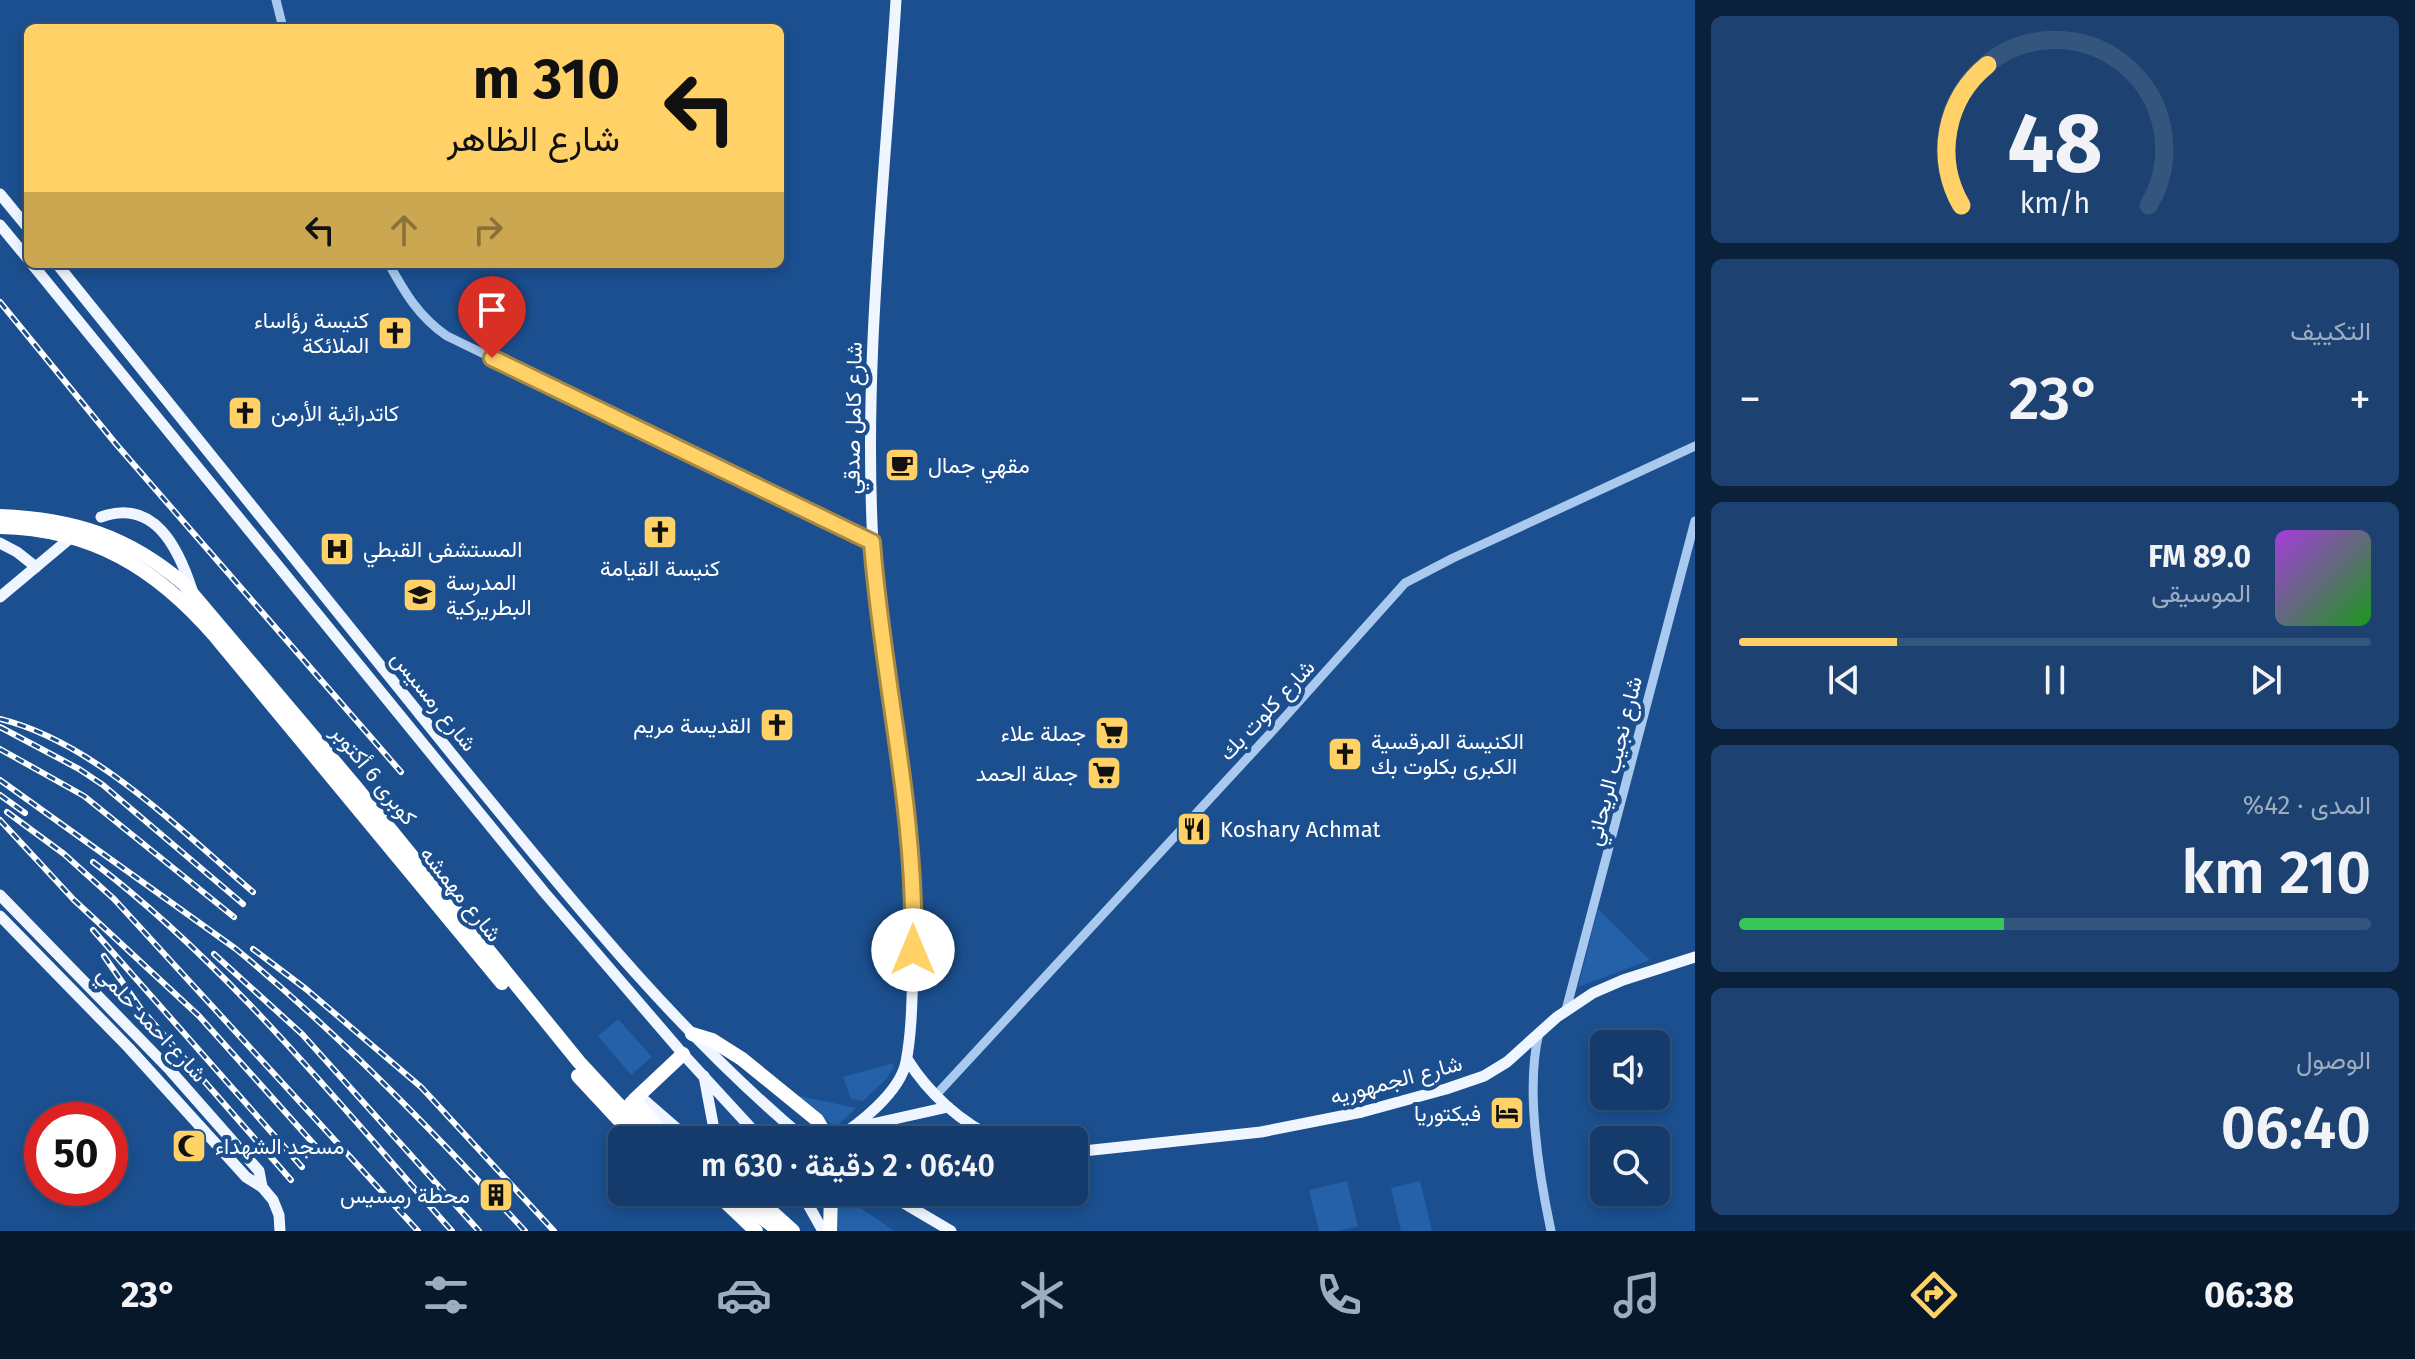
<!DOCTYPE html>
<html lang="ar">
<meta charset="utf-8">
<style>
:root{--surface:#143b6b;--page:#1d4271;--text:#f1f3f6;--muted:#9dadc1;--line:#33557e;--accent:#ffd166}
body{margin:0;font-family:"Fira Sans",Vazirmatn,sans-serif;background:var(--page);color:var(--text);direction:rtl;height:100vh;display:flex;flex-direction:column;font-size:30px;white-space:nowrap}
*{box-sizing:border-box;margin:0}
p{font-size:26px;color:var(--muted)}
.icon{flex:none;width:44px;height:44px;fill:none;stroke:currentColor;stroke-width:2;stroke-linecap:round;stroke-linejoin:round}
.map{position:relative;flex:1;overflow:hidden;direction:ltr}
.sheet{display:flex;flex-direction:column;gap:16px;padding:16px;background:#0b203b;width:720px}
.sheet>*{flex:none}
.banner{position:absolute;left:24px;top:24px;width:760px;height:244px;border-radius:12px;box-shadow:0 4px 12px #0003,0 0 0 2px var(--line);direction:rtl;background:#ffd166;color:#111;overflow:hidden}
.fabs{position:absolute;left:1590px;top:1030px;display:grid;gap:16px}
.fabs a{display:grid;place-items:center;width:80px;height:80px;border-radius:12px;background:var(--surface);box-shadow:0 4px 12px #0003,0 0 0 2px var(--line);font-size:40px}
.speed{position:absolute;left:24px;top:1102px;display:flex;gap:16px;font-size:40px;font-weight:700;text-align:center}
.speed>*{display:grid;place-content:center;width:104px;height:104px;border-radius:50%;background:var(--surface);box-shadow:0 4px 12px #0003,0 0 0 2px var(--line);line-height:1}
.speed .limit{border:12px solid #d22;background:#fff;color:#111}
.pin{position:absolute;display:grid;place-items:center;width:68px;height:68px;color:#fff;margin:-82px -34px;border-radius:50% 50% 50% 0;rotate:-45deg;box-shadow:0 0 8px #0007}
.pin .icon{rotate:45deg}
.me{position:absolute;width:88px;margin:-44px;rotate:0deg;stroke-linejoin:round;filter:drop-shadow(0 0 6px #0008)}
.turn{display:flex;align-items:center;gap:28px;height:168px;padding:0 32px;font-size:36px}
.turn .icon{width:104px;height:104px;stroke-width:2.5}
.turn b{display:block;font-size:56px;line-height:68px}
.lanes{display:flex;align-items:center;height:76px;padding:0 32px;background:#0003;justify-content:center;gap:40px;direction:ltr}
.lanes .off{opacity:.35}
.big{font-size:60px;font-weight:600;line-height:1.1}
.sheet .tile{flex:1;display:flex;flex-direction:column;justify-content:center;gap:12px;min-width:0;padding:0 28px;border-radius:12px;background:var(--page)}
.sheet .dial{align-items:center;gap:0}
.dial svg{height:208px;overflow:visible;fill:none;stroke:var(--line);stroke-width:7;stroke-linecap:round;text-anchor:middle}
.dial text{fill:var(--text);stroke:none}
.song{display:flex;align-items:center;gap:24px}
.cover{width:96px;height:96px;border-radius:12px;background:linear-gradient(135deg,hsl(280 70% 55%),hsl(120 70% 35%))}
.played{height:8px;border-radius:4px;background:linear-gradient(90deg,var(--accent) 25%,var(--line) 25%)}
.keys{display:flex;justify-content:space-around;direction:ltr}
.heat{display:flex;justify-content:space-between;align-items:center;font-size:44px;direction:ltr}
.charge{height:12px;border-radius:6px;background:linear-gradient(90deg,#34c759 42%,var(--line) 0)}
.trip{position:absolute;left:608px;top:1126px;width:480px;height:80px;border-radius:12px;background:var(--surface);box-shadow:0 4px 12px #0003,0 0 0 2px var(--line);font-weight:600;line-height:80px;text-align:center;direction:rtl}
.tabs{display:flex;height:128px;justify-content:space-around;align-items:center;background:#08182b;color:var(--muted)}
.tabs .icon{width:56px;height:56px}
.tabs .active{color:var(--accent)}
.tabs b{font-size:36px;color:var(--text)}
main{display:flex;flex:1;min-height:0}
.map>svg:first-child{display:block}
</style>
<main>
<section class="sheet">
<div class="tile dial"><svg viewBox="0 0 100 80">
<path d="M14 69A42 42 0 1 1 86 69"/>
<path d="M14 69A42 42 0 0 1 24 15" stroke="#ffd166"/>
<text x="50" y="56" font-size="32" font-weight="700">48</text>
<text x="50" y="72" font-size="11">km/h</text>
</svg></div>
<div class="tile"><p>التكييف</p>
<div class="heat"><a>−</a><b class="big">23°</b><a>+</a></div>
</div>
<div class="tile">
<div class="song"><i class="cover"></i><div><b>89.0 FM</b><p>الموسيقى</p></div></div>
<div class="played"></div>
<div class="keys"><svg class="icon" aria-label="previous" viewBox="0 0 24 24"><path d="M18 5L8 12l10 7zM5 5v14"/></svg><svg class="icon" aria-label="pause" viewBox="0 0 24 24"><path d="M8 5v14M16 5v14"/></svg><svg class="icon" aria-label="next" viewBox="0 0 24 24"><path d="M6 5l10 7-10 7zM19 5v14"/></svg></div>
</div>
<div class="tile"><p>المدى · 42%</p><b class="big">210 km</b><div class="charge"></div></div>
<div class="tile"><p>الوصول</p><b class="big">06:40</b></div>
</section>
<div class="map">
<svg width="1695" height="1231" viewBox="0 0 1695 1231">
<rect width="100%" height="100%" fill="#1b4f8f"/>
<g fill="#2461a8">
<polygon points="1598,909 1650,960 1578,987"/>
<polygon points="618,1019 652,1057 631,1075 598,1036"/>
<polygon points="893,1063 894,1067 886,1079 863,1101 851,1099 843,1077"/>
<polygon points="786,1093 856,1108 836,1127"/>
<polygon points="1347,1181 1358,1226 1339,1231 1319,1231 1309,1190"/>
<polygon points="1420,1181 1432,1231 1401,1231 1391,1188"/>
<polygon points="838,1192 894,1231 836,1231"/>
</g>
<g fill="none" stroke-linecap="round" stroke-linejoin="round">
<g stroke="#a9c9ee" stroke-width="9">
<polyline points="276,0 283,28"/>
<path d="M389 264C405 293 419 317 447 336L872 542"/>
<polyline points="1566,1010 1695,521"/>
<path d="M1539 1033C1525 1088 1539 1175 1551 1231"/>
<polyline points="936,1095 1276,727 1405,583 1453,558 1695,446"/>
</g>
<g stroke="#f0f6ff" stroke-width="11">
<polyline points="0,194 28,228"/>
<polyline points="0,225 28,259"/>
<polyline points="32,264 544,892 683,1054 762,1140"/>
<path d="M57 264C190 429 322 594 455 758 564 891 673 1029 806 1140"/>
<path d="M101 517C154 498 178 547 192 590"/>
<polyline points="0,543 17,552 36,567"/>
<polyline points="0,597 68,540"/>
<polyline points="0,895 170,1070 259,1171 262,1187"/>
<polyline points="0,916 129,1048 246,1177 262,1187 273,1200 279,1215 280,1231"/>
<path d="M907 1059C929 1094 961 1123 999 1140"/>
<polyline points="704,1076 716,1140"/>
<polyline points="630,1102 644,1100 690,1140"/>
<polyline points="854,1128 948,1107"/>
<path d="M833 1140C859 1125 900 1092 906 1062 912 1031 912 997 913 966 915 864 901 764 887 664 881 624 875 585 873 544 863 363 885 181 896 0"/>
<polyline points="1074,1152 1261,1132 1362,1112 1446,1089 1484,1076 1507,1062 1557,1017 1593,993 1623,980 1695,957"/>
<polyline points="801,1192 823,1231"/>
<polyline points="885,1192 951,1231"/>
</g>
<g stroke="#fff" stroke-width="14">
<path d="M0 516C73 519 128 536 184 584L355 786 579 1062 618 1104 665 1140"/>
<path d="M0 527C92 529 156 568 215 636L502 983"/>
<polyline points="692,1034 712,1040 742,1059 817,1120 829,1140"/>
<polyline points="578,1076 618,1119 646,1140"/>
<polyline points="661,1131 634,1100 683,1054"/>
<polyline points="715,1192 756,1231"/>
<polyline points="729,1192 779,1231"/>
<polyline points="750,1192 793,1231"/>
<polyline points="830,1231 831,1192"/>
</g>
<g stroke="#fff" stroke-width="6">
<g id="rail">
<polyline points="0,302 116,444 401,772"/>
<path d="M0 719C94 742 180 830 253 892"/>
<polyline points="0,727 79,769 103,785 243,904"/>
<polyline points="0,749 84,796 234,917"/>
<path d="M0 780 236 949C340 1035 434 1132 525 1231"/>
<polyline points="0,795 25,813"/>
<polyline points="7,812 64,854 114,899 418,1231"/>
<polyline points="0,820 74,900 199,1016 320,1151"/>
<path d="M93 862C229 966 338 1103 452 1231"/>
<polyline points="93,930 302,1167"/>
<polyline points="253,949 306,989 421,1087 554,1231"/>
<polyline points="214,954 302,1034 479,1231"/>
<polyline points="104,956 141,1009 291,1180"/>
</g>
</g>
<use href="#rail" stroke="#1b4f8f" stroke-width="3" stroke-dasharray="9" stroke-linecap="butt"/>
</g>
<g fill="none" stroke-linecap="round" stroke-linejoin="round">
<g stroke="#a68842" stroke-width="20">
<path id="route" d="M492 358 872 542C882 678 917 813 913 950"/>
</g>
<use href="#route" stroke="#ffd166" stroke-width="14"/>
</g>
<defs>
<g id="church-square" transform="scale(1.8)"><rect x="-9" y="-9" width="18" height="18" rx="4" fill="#ffd166" stroke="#1b4f8f"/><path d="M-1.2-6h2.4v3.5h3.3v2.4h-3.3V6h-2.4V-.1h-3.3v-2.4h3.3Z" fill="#111"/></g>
<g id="cafe-square" transform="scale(1.8)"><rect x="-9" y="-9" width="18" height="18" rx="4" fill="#ffd166" stroke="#1b4f8f"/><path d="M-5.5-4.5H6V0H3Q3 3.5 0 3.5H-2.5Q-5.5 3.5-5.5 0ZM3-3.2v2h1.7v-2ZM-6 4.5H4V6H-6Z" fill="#111"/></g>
<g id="hospital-square" transform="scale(1.8)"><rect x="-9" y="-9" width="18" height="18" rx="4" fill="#ffd166" stroke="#1b4f8f"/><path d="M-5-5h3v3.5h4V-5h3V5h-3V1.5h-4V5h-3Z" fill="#111"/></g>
<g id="school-square" transform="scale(1.8)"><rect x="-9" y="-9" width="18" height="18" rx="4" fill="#ffd166" stroke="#1b4f8f"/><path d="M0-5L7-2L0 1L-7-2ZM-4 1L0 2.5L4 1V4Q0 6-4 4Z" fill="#111"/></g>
<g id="supermarket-square" transform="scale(1.8)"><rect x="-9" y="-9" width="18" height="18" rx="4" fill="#ffd166" stroke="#1b4f8f"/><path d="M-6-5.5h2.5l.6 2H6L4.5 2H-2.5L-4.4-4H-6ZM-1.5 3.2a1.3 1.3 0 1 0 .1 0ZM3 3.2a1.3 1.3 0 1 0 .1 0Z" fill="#111"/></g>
<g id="restaurant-square" transform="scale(1.8)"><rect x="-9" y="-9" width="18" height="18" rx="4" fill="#ffd166" stroke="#1b4f8f"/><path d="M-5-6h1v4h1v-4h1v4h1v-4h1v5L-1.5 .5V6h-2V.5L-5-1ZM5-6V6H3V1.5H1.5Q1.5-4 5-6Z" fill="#111"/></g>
<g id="hotel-square" transform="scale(1.8)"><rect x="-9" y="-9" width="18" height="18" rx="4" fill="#ffd166" stroke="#1b4f8f"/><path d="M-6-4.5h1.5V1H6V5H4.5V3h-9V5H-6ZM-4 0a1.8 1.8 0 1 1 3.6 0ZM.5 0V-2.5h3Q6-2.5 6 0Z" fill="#111"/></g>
<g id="mosque-square" transform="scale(1.8)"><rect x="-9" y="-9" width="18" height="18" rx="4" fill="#ffd166" stroke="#1b4f8f"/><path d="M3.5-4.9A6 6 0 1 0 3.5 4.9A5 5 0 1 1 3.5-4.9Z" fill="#111"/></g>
<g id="building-square" transform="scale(1.8)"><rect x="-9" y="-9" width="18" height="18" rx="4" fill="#ffd166" stroke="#1b4f8f"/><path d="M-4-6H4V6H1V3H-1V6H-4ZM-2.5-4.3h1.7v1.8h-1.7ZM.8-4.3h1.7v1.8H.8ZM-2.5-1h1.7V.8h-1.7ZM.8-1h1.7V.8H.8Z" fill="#111"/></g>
</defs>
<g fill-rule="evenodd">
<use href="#church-square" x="395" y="333"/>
<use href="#church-square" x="245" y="413"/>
<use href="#cafe-square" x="902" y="465"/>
<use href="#church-square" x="660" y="532"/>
<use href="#hospital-square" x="337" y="549"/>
<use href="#school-square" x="420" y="595"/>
<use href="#church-square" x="777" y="725"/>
<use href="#supermarket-square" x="1112" y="733"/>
<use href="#church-square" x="1345" y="754"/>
<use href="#supermarket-square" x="1104" y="773"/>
<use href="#restaurant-square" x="1194" y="829"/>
<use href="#hotel-square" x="1507" y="1113"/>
<use href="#mosque-square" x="189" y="1146"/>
<use href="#building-square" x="496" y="1195"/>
</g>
<g text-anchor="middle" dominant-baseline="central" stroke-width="8" stroke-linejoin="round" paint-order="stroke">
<g font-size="22" fill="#fff" stroke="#1b4f8f" text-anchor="start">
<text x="369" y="320" text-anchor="end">كنيسة رؤاساء<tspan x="369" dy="25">الملائكة</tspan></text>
<text x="271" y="413">كاتدرائية الأرمن</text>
<text x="928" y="465">مقهي جمال</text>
<text x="363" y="549">المستشفى القبطي</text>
<text x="660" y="568" text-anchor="middle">كنيسة القيامة</text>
<text x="446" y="582">المدرسة<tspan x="446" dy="25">البطريركية</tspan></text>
<text x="751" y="725" text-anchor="end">القديسة مريم</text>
<text x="1086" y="733" text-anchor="end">جملة علاء</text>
<text x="1371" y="741">الكنيسة المرقسية<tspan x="1371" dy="25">الكبرى بكلوت بك</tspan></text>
<text x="1078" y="773" text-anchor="end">جملة الحمد</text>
<text x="1220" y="829">Koshary Achmat</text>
<text x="1481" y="1113" text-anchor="end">فيكتوريا</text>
<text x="215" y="1146">مسجد الشهداء</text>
<text x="470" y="1195" text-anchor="end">محطة رمسيس</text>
</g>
<g font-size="22" fill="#fff" stroke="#1b4f8f">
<text transform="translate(853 418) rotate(-89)">شارع كامل صدقي</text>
<text transform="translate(434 701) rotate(51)">شارع رمسيس</text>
<text transform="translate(1267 710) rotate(-47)">شارع كلوت بك</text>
<text transform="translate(1614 761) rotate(-76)">شارع نجيب الريحاني</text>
<text transform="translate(374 775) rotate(51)">كوبرى 6 أكتوبر</text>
<text transform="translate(461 894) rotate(51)">شارع مهمشه</text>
<text transform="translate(152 1024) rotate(47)">شارع احمد حلمي</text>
<text transform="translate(1396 1080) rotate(-15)">شارع الجمهوريه</text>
</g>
</g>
</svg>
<div class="fabs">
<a><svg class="icon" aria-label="sound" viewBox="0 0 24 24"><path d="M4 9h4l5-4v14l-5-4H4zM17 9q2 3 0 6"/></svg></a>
<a><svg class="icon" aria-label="search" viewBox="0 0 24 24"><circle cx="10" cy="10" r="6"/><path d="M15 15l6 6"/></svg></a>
</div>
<div class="speed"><div class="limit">50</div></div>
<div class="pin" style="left:492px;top:358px;background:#d93025"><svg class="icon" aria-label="arrive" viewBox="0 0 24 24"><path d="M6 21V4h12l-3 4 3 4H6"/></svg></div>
<svg class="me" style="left:913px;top:950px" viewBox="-20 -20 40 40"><circle r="19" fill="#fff"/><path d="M0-13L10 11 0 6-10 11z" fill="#ffd166"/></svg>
<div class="trip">06:40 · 2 دقيقة · 630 m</div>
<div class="banner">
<div class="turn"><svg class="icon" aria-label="left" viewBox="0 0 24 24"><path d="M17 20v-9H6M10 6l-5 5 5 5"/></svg><div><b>310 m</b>شارع الظاهر</div></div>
<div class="lanes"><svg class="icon" aria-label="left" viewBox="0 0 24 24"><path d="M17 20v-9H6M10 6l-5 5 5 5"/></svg><svg class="icon off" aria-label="ahead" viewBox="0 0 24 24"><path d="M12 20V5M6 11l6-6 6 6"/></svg><svg class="icon off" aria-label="right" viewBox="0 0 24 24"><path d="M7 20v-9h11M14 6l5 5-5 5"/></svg></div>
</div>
</div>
</main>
<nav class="tabs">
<b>06:38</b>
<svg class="icon active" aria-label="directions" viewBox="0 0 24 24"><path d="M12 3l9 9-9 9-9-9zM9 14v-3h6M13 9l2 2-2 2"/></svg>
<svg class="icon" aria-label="music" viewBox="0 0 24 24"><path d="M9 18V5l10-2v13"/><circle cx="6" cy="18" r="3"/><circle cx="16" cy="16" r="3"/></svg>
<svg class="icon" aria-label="phone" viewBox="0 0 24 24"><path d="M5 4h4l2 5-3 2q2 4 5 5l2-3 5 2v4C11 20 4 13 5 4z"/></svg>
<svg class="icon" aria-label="climate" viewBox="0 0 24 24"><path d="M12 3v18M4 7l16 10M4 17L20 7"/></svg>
<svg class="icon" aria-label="car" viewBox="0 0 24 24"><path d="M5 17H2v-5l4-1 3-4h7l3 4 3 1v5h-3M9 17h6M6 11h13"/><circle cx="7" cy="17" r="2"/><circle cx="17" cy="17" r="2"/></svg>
<svg class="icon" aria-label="filters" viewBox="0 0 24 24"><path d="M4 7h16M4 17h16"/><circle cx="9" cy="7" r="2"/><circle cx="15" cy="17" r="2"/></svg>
<b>23°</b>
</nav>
